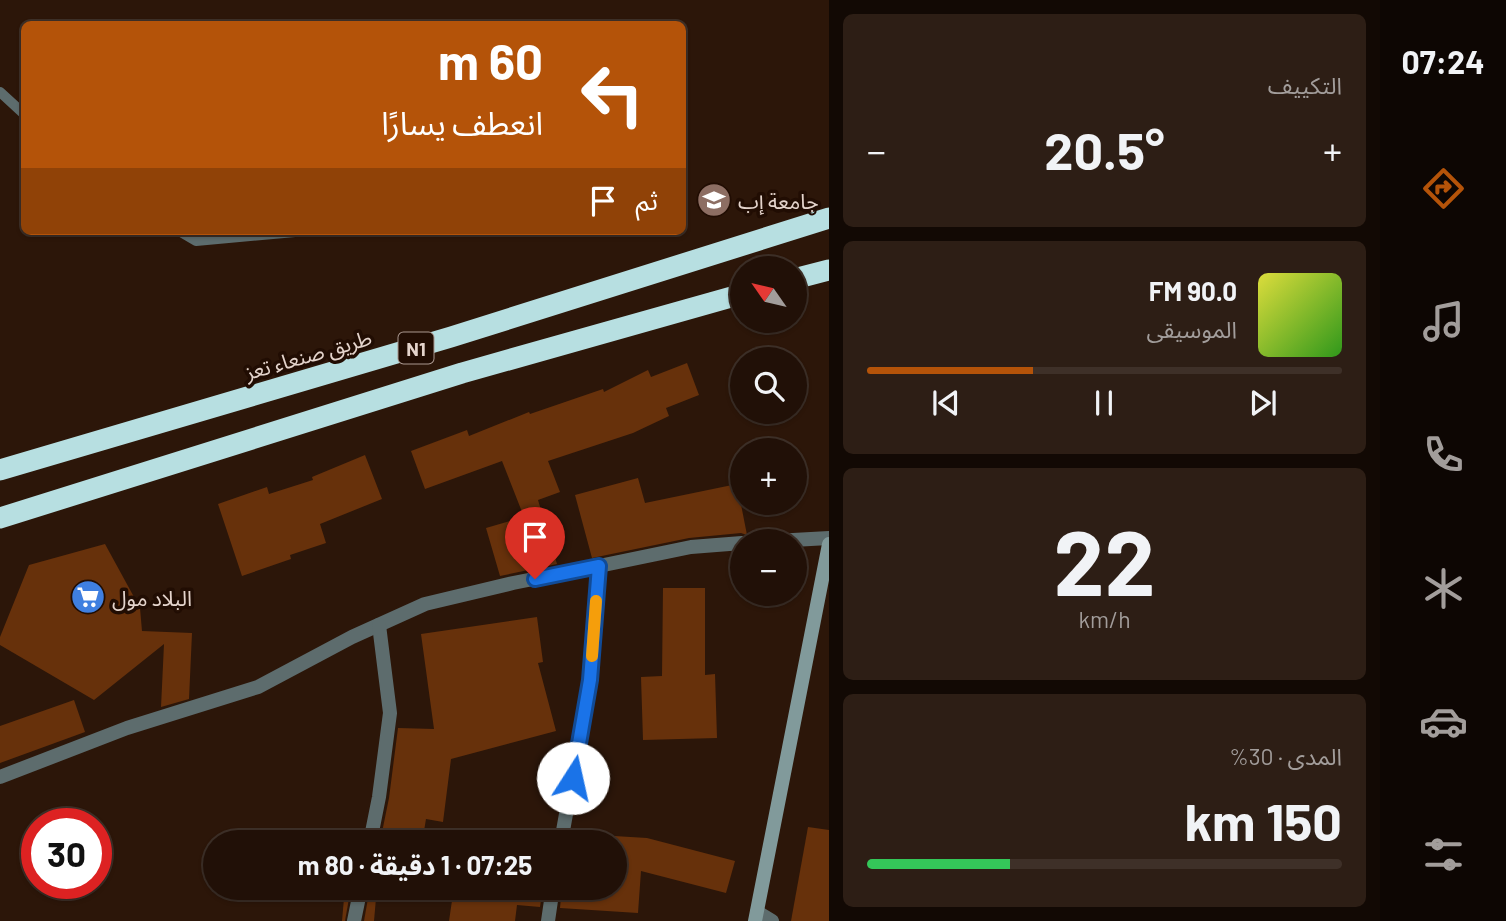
<!DOCTYPE html>
<html lang="ar">
<meta charset="utf-8">
<style>
:root{--surface:#211007;--page:#2d1e15;--text:#f1f3f6;--muted:#a29d9b;--line:#3e3028;--accent:#b45309}
body{margin:0;font-family:Barlow,"Noto Sans Arabic",sans-serif;background:var(--page);color:var(--text);direction:rtl;height:100vh;display:flex;flex-direction:column;font-size:26px;white-space:nowrap}
*{box-sizing:border-box;margin:0}
p{font-size:23px;color:var(--muted)}
.icon{flex:none;width:38px;height:38px;fill:none;stroke:currentColor;stroke-width:2;stroke-linecap:round;stroke-linejoin:round}
.map{position:relative;flex:1;overflow:hidden;direction:ltr}
.details{display:flex;flex-direction:column;gap:14px;padding:14px;background:#120904;width:551px}
.details>*{flex:none}
.guide{position:absolute;left:21px;top:21px;width:665px;height:214px;border-radius:10px;box-shadow:0 2px 5px #0004,0 0 0 2px var(--line);direction:rtl;background:#b45309;color:#fff;overflow:hidden}
.needle{width:46px;rotate:304deg}
.fabs{position:absolute;left:730px;top:256px;display:grid;gap:14px}
.fabs a{display:grid;place-items:center;width:77px;height:77px;border-radius:50%;background:var(--surface);box-shadow:0 2px 5px #0004,0 0 0 2px var(--line);font-size:35px}
.speed{position:absolute;left:21px;top:808px;display:flex;gap:14px;font-size:35px;font-weight:700;text-align:center}
.speed>*{display:grid;place-content:center;width:91px;height:91px;border-radius:50%;background:var(--surface);box-shadow:0 2px 5px #0004,0 0 0 2px var(--line);line-height:1}
.speed .limit{border:10px solid #d22;background:#fff;color:#111}
.pin{position:absolute;display:grid;place-items:center;width:60px;height:60px;color:#fff;margin:-72px -30px;border-radius:50% 50% 50% 0;rotate:-45deg;box-shadow:0 0 7px #0007}
.pin .icon{rotate:45deg}
.me{position:absolute;width:77px;margin:-38px;rotate:10deg;stroke-linejoin:round;filter:drop-shadow(0 0 5px #0008)}
.turn{display:flex;align-items:center;gap:24px;height:147px;padding:0 28px;font-size:32px}
.turn .icon{width:91px;height:91px;stroke-width:2.5}
.turn b{display:block;font-size:49px;line-height:60px}
.then{display:flex;align-items:center;height:66px;padding:0 28px;background:#0003;gap:14px;font-size:26px}
.big{font-size:52px;font-weight:700;line-height:1.1}
.details .tile{flex:1;display:flex;flex-direction:column;justify-content:center;gap:10px;min-width:0;padding:0 24px;border-radius:10px;background:var(--page)}
.details .dial{align-items:center;gap:0}
.dial b{font-size:91px;line-height:1}
.song{display:flex;align-items:center;gap:21px}
.cover{width:84px;height:84px;border-radius:10px;background:linear-gradient(135deg,hsl(60 70% 55%),hsl(110 70% 35%))}
.played{height:7px;border-radius:4px;background:linear-gradient(90deg,var(--accent) 35%,var(--line) 35%)}
.keys{display:flex;justify-content:space-around;direction:ltr}
.heat{display:flex;justify-content:space-between;align-items:center;font-size:38px;direction:ltr}
.charge{height:10px;border-radius:5px;background:linear-gradient(90deg,#34c759 30%,var(--line) 0)}
.trip{position:absolute;left:203px;top:830px;width:424px;height:70px;border-radius:35px;background:var(--surface);box-shadow:0 2px 5px #0004,0 0 0 2px var(--line);font-weight:700;line-height:70px;text-align:center;direction:rtl}
main{display:flex;flex:1;min-height:0}
.dock{display:flex;flex-direction:column;width:126px;justify-content:space-around;align-items:center;background:#0d0603;color:var(--muted)}
.dock .icon{width:49px;height:49px}
.dock .current{color:var(--accent)}
.dock b{font-size:32px;color:var(--text)}
.map>svg:first-child{display:block}
</style>
<main>
<nav class="dock">
<b>07:24</b>
<svg class="icon current" aria-label="directions" viewBox="0 0 24 24"><path d="M12 3l9 9-9 9-9-9zM9 14v-3h6M13 9l2 2-2 2"/></svg>
<svg class="icon" aria-label="music" viewBox="0 0 24 24"><path d="M9 18V5l10-2v13"/><circle cx="6" cy="18" r="3"/><circle cx="16" cy="16" r="3"/></svg>
<svg class="icon" aria-label="phone" viewBox="0 0 24 24"><path d="M5 4h4l2 5-3 2q2 4 5 5l2-3 5 2v4C11 20 4 13 5 4z"/></svg>
<svg class="icon" aria-label="climate" viewBox="0 0 24 24"><path d="M12 3v18M4 7l16 10M4 17L20 7"/></svg>
<svg class="icon" aria-label="car" viewBox="0 0 24 24"><path d="M5 17H2v-5l4-1 3-4h7l3 4 3 1v5h-3M9 17h6M6 11h13"/><circle cx="7" cy="17" r="2"/><circle cx="17" cy="17" r="2"/></svg>
<svg class="icon" aria-label="filters" viewBox="0 0 24 24"><path d="M4 7h16M4 17h16"/><circle cx="9" cy="7" r="2"/><circle cx="15" cy="17" r="2"/></svg>
</nav>
<section class="details">
<div class="tile"><p>التكييف</p>
<div class="heat"><a>−</a><b class="big">20.5°</b><a>+</a></div>
</div>
<div class="tile">
<div class="song"><i class="cover"></i><div><b>90.0 FM</b><p>الموسيقى</p></div></div>
<div class="played"></div>
<div class="keys"><svg class="icon" aria-label="previous" viewBox="0 0 24 24"><path d="M18 5L8 12l10 7zM5 5v14"/></svg><svg class="icon" aria-label="pause" viewBox="0 0 24 24"><path d="M8 5v14M16 5v14"/></svg><svg class="icon" aria-label="next" viewBox="0 0 24 24"><path d="M6 5l10 7-10 7zM19 5v14"/></svg></div>
</div>
<div class="tile dial"><b>22</b><p>km/h</p></div>
<div class="tile"><p>المدى · 30%</p><b class="big">150 km</b><div class="charge"></div></div>
</section>
<div class="map">
<svg width="829" height="921" viewBox="0 0 829 921">
<rect width="100%" height="100%" fill="#2c1609"/>
<g fill="#67310b">
<polygon points="687,363 699,395 666,408 669,416 633,433 548,461 560,492 538,500 557,564 500,576 486,528 524,517 502,461 425,489 411,451 467,430 469,436 529,412 530,414 603,389 604,392 648,370 651,377"/>
<polygon points="365,455 382,499 320,524 326,543 290,555 291,559 242,576 218,504 267,487 269,494 313,480 312,477"/>
<polygon points="638,478 645,503 737,484 747,535 741,533 689,538 592,558 575,495"/>
<polygon points="105,544 140,608 142,631 192,633 189,699 161,707 164,644 94,700 0,645 0,637 29,565"/>
<polygon points="663,588 705,588 705,675 715,674 717,738 643,740 641,677 662,676"/>
<polygon points="537,617 543,662 538,663 556,731 451,759 443,822 426,819 424,831 429,832 428,842 380,842 389,798 398,728 434,729 421,634"/>
<polygon points="74,700 85,732 0,763 0,726"/>
<polygon points="808,827 829,830 829,921 791,921"/>
<polygon points="614,836 647,838 735,861 726,893 641,871 638,913 560,908 562,887 614,887"/>
<polygon points="345,887 351,887 345,921 342,921"/>
<polygon points="370,887 377,887 374,921 364,921"/>
<polygon points="454,887 543,887 540,907 517,905 515,921 449,921"/>
</g>
<g fill="none" stroke-linecap="round" stroke-linejoin="round">
<g stroke="#5d6c6d" stroke-width="10">
<polyline points="0,92 24,114"/>
<polyline points="179,231 196,241 306,231"/>
</g>
<g stroke="#5d6c6d" stroke-width="14">
<polyline points="775,541 829,538"/>
<polyline points="0,777 127,728 258,687 352,637 425,604 513,583 599,566"/>
<polyline points="370,842 379,797 390,713 379,625"/>
<polyline points="561,842 590,680 599,566 691,547 742,543"/>
<polyline points="757,912 772,921"/>
<polyline points="354,921 361,887"/>
<polyline points="548,921 553,887"/>
</g>
<polyline stroke="#819a9b" stroke-width="14" points="755,921 829,544"/>
<g stroke="#b7dfe1" stroke-width="21">
<polyline points="794,279 829,270"/>
<polyline points="0,470 451,337 829,218"/>
<polyline points="0,518 462,373 742,294"/>
</g>
</g>
<g fill="none" stroke-linecap="round" stroke-linejoin="round">
<g stroke="#114b97" stroke-width="18">
<polyline id="route" points="535,579 599,566 590,680 573,778"/>
</g>
<use href="#route" stroke="#1a73e8" stroke-width="12"/>
<polyline stroke="#f59e0b" stroke-width="12" points="592,656 596,601"/>
</g>
<defs>
<g id="university-disc" transform="scale(1.75)"><circle r="9.5" fill="#8d6e63" stroke="#210d03"/><path d="M0-5L7-2L0 1L-7-2ZM-4 1L0 2.5L4 1V4Q0 6-4 4Z" fill="#fff"/></g>
<g id="supermarket-disc" transform="scale(1.75)"><circle r="9.5" fill="#3f7fe0" stroke="#210d03"/><path d="M-6-5.5h2.5l.6 2H6L4.5 2H-2.5L-4.4-4H-6ZM-1.5 3.2a1.3 1.3 0 1 0 .1 0ZM3 3.2a1.3 1.3 0 1 0 .1 0Z" fill="#fff"/></g>
</defs>
<g fill-rule="evenodd">
<use href="#university-disc" x="714" y="200"/>
<use href="#supermarket-disc" x="88" y="597"/>
</g>
<g text-anchor="middle" dominant-baseline="central" stroke-width="7" stroke-linejoin="round" paint-order="stroke">
<rect fill="#210d03" stroke="#aa9890" stroke-width="2" x="398.5" y="332.5" width="35" height="31" rx="5"/>
<g font-size="19" font-weight="bold" fill="#e4d4cc">
<text x="416" y="348">N1</text>
</g>
<g font-size="21" fill="#e4d4cc" stroke="#210d03" text-anchor="start">
<text x="738" y="200">جامعة إب</text>
<text x="112" y="597">البلاد مول</text>
</g>
<g font-size="21" fill="#e4d4cc" stroke="#210d03">
<text transform="translate(308 354) rotate(-16)">طريق صنعاء تعز</text>
</g>
</g>
</svg>
<div class="fabs">
<a><svg class="needle" viewBox="-14 -14 28 28"><path d="M0-13l5 13h-10z" fill="#e53935"/><path d="M0 13l5-13h-10z" fill="#a29d9b"/></svg></a>
<a><svg class="icon" aria-label="search" viewBox="0 0 24 24"><circle cx="10" cy="10" r="6"/><path d="M15 15l6 6"/></svg></a>
<a>+</a>
<a>−</a>
</div>
<div class="speed"><div class="limit">30</div></div>
<div class="pin" style="left:535px;top:579px;background:#d93025"><svg class="icon" aria-label="arrive" viewBox="0 0 24 24"><path d="M6 21V4h12l-3 4 3 4H6"/></svg></div>
<svg class="me" style="left:573px;top:778px" viewBox="-20 -20 40 40"><circle r="19" fill="#fff"/><path d="M0-13L10 11 0 6-10 11z" fill="#1a73e8"/></svg>
<div class="trip">07:25 · 1 دقيقة · 80 m</div>
<div class="guide">
<div class="turn"><svg class="icon" aria-label="left" viewBox="0 0 24 24"><path d="M17 20v-9H6M10 6l-5 5 5 5"/></svg><div><b>60 m</b>انعطف يسارًا</div></div>
<div class="then">ثم<svg class="icon" aria-label="arrive" viewBox="0 0 24 24"><path d="M6 21V4h12l-3 4 3 4H6"/></svg></div>
</div>
</div>
</main>
